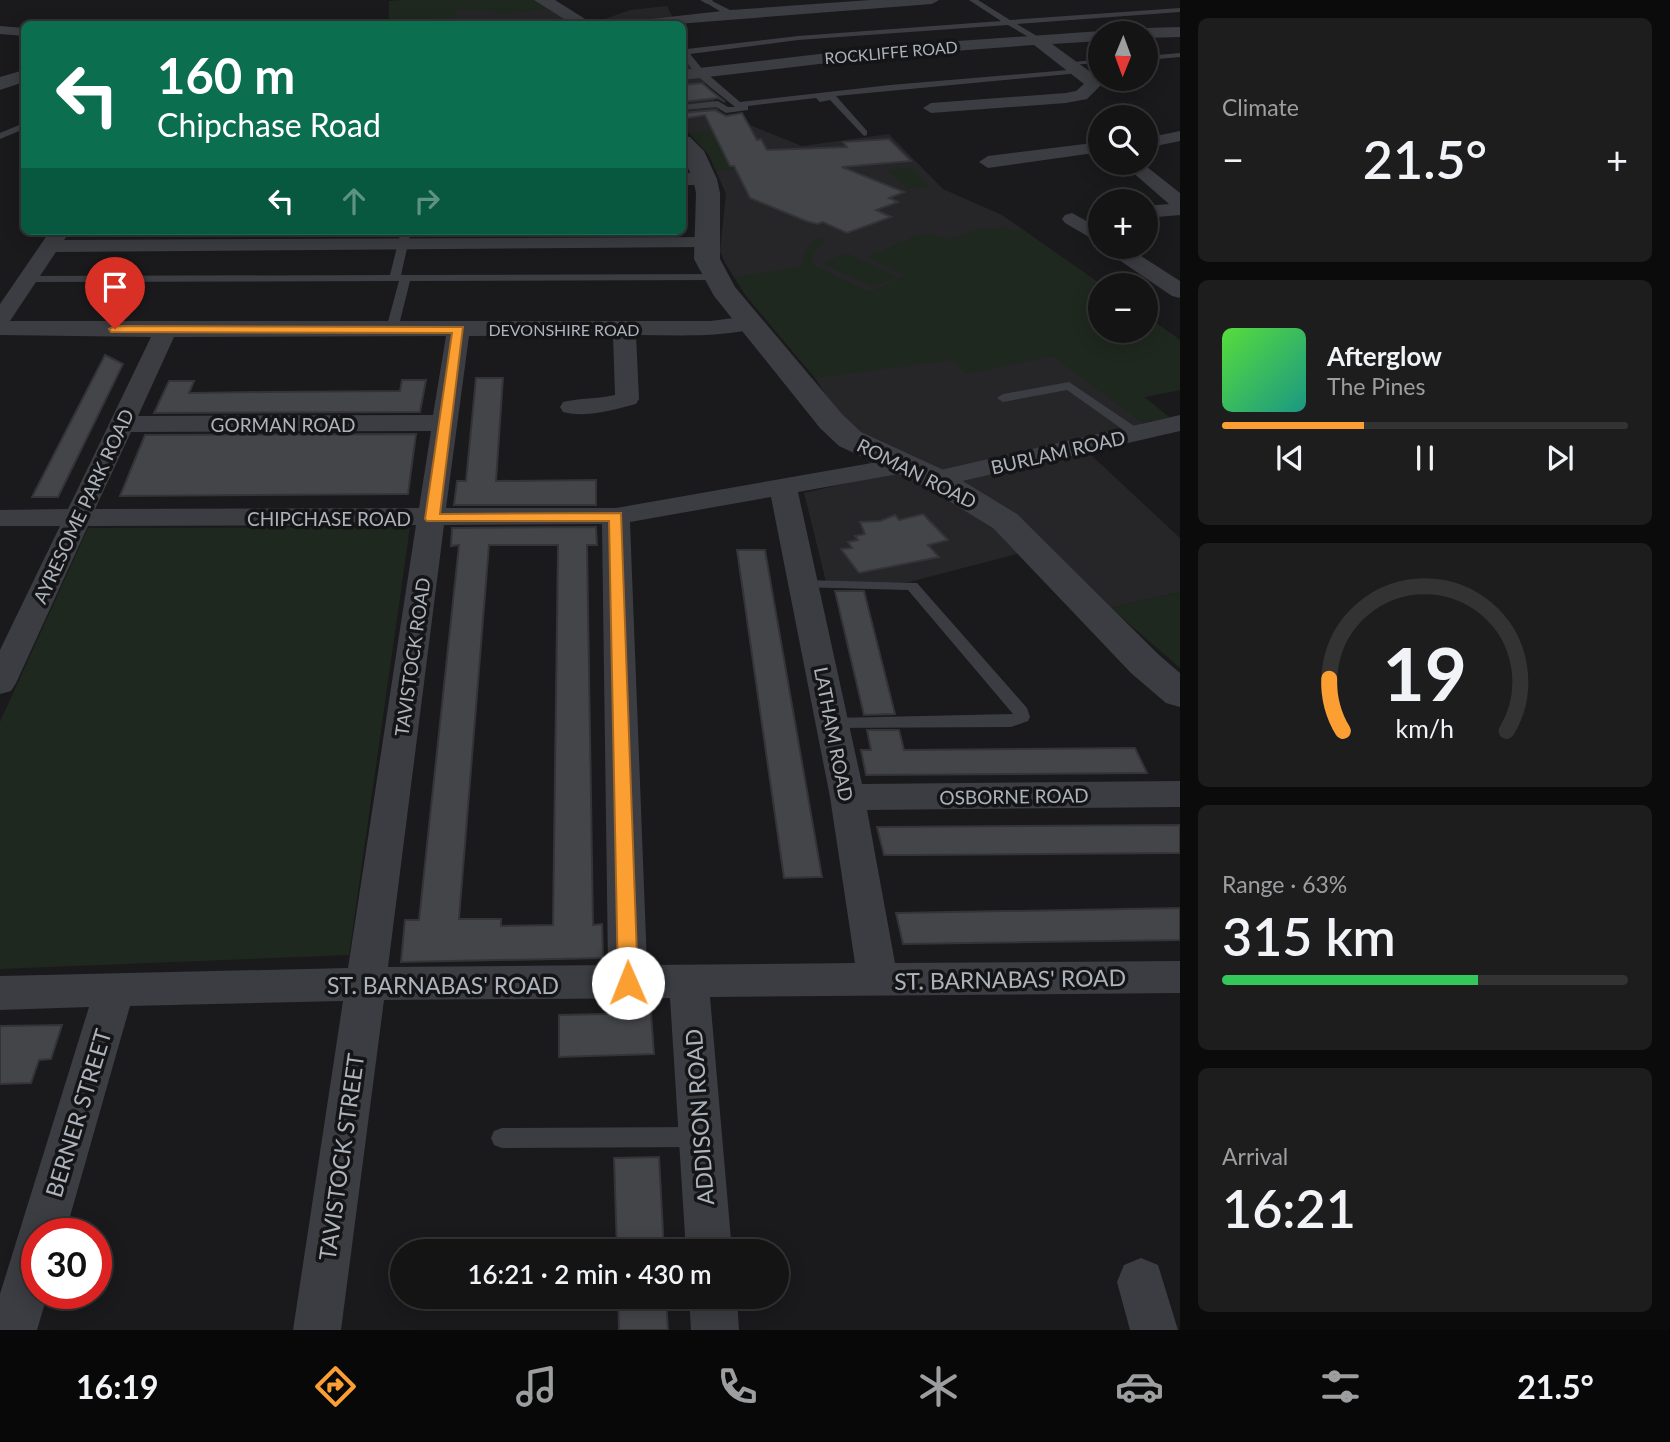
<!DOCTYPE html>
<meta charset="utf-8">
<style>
:root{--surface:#141415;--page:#1d1d1e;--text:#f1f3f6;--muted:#9d9ea0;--line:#333334;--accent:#fb9f33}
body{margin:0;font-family:Lato,sans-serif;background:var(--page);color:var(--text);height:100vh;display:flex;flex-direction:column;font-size:26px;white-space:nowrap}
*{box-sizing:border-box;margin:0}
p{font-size:23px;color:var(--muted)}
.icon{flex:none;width:38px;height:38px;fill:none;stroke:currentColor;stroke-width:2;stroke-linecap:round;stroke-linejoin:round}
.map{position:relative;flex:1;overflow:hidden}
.panel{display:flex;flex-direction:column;gap:18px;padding:18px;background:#0b0b0c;width:490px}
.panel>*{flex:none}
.guide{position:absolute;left:21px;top:21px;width:665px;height:214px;border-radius:10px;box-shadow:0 4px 18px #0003,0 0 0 2px var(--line);background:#0b6e4f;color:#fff;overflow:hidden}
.needle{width:46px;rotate:181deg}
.buttons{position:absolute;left:1088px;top:21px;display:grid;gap:14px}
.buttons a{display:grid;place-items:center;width:70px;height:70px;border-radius:50%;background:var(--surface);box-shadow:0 4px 18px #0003,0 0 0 2px var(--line);font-size:35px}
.speed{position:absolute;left:21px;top:1218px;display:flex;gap:14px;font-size:35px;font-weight:700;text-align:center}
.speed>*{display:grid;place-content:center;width:91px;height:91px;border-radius:50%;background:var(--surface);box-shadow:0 4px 18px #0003,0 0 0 2px var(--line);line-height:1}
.speed .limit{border:10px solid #d22;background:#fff;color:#111}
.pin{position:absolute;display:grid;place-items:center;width:60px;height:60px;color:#fff;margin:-72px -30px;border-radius:50% 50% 50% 0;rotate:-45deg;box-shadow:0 0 7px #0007}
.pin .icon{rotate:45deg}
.me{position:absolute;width:77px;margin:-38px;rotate:359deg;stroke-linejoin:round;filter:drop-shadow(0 0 5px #0008)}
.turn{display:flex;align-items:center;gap:24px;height:147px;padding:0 21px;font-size:32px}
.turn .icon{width:91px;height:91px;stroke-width:2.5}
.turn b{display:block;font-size:49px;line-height:60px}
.lanes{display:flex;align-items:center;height:66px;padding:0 21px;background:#0003;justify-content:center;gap:35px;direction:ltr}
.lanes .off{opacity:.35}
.big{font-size:52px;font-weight:600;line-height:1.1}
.panel .card{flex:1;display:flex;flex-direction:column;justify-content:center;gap:10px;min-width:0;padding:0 24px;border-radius:10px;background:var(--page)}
.panel .dial{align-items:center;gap:0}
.dial svg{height:182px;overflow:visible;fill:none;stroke:var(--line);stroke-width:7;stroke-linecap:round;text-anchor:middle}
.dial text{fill:var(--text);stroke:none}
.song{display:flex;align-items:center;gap:21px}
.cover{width:84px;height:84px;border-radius:10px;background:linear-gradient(135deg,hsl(110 70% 55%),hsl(170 70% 35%))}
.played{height:7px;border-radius:4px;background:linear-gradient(90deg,var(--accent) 35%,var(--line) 35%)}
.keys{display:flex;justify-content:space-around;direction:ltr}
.heat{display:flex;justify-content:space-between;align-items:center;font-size:38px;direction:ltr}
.charge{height:10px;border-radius:5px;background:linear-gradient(90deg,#34c759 63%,var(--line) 0)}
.trip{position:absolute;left:390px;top:1239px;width:399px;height:70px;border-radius:35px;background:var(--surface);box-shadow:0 4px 18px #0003,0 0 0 2px var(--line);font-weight:600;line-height:70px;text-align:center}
.dock{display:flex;height:112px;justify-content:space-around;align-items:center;background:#080808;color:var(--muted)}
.dock .icon{width:49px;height:49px}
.dock .selected{color:var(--accent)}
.dock b{font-size:32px;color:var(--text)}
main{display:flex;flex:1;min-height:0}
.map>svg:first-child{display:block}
</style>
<main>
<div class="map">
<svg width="1180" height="1330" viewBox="0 0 1180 1330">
<rect width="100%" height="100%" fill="#1a1a1c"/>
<g fill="#262629">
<polygon points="410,0 536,0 570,21 567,24 389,24 389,1"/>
<polygon points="667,6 676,24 591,24 630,10"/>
<polygon points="682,37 720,113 802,146 889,134 943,189 1002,215 1102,285 1101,331 1146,331 1146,316 1180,340 1180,390 1144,397 1169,417 1143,423 1090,454 1180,538 1180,592 1111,608 1021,553 909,582 827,586 804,493 878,476 815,378 746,296 725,263 720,251 726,194 709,155 683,126"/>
</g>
<g fill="#1f281f">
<polygon points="410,0 536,0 551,8 498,15 493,11 455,9 457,13 450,15 455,18 435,18 435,23 389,24 389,1"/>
<polygon points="714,131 730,165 736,165 739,170 716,171 709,155 689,133"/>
<polygon points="911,168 931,187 907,189 887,170"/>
<polygon points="1003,226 1014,231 1021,229 1102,285 1101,331 1146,331 1146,316 1180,340 1180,390 1144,397 1169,417 1143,423 1052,356 966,374 953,360 815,378 746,296 734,277 800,267 807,247 820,237 826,240 816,248 811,264 869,292 905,275 866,257 921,234 929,233 946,240 985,227 991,230"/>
<polygon points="846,253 898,277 873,287 821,263"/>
<polygon points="410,527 349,955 0,969 0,722 88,528"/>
<polygon points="1180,592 1180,668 1111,608"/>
</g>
<g fill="#444549" stroke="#343438" stroke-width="2" fill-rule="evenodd">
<polygon points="702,83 709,89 725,102 718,98 682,102 682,85"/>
<polygon points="715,110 726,116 742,113 757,140 761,139 767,150 847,147 843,142 889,139 911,161 842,167 904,192 889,198 898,202 876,210 891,217 847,233 823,222 817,224 806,221 750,198 734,166 730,166 705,115 682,119 682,113"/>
<polygon points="105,355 123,364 58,497 32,497"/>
<polygon points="476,378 503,378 496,481 596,480 596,505 454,505 457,481 466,481"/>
<polygon points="402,380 426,380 420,412 154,413 169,381 194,381 189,393 264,392 400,391"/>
<polygon points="416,434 408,494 120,496 145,435"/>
<polygon points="923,514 948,540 928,545 939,557 859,573 841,549 852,548 848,542 858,540 855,536 865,534 860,522 880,521 895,515 899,520"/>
<path d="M596 527 597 545H587L593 925 602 924 603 958 401 962 405 920H419L459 545 451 546 452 528ZM489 545H558L553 925 501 926V919H459Z"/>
<polygon points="737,550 765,550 822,877 784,878"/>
<polygon points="835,591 864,591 895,714 864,715"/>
<polygon points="867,730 899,730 904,750 1135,748 1147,773 866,775 861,750 871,750"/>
<polygon points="1180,825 1180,853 913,855 884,855 877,827"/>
<polygon points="1180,908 1180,940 903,944 896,913"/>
<polygon points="651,1013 654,1054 559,1057 559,1015"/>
<polygon points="62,1025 51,1059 39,1060 31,1083 0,1084 0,1026"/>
<polygon points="659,1157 664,1251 617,1251 614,1158"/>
<polygon points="618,1297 666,1297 668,1330 619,1330"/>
</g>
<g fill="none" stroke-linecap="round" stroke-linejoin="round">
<g fill="#3b3d42" fill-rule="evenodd">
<polygon points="710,0 734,12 735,14 728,16 703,1"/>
<path d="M969 0H978L1010 20 1180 8V12L1017 24 1040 38 1037 42 1008 25 798 40 690 54 704 71 740 102 890 85 1080 69 1084 71 1080 73 836 96 867 131V135L864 136 830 100 820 102 816 98 748 106V110L726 113 716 107 682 110V105L718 101 728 107H735C718 92 682 70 682 46L687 49 798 36 1001 21Z"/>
<polygon points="1180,53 1180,57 1146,60 1146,56"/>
<polygon points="1101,59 1101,63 1069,65 1065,63"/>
<polygon points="24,123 24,129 0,139 0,133"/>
<polygon points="401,231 411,231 401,275 716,274 721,277 716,280 410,281 398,329 392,332 386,329 399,281 29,282 24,279 29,276 390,275"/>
<polygon points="1069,382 1140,430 1140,436 1132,436 1067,390 1003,402 997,398 1003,394"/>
<polygon points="803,580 917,583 1027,708 1030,717 1028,721 1011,727 826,728 824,724 826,720 832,718 1013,714 908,590 798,587 796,584 798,581"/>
<polygon points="698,1127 706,1130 709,1137 706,1144 698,1147 502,1148 494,1145 491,1138 494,1131 502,1128"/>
</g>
<polygon fill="#3b3d42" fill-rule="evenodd" points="700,0 712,0 713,1 707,4"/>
<g fill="#3b3d42" fill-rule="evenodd">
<polygon points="870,0 939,0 932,4 677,24 635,24 642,20 731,10"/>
<polygon points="0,26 24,28 24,36 0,34"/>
<polygon points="1180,27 1180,37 1146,38 1146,33 1138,33 1146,28"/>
<polygon points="1101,31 1107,33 1101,33 1101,41 1052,44 1096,76 1101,85 1087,99 1066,103 931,113 923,108 931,103 1066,93 1076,91 1084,84 1034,45 887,56 682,80 682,70 887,46"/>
<polygon points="1180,131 1180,141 1146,148 1146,138"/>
<polygon points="1101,142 1101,152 988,168 979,162 988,156"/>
<polygon points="1122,163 1142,163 1180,193 1180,215 1146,218 1146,206 1169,204"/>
<polygon points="682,173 705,173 714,179 705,185 682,185"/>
<polygon points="1072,213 1101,229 1101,244 1065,223 1062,219 1065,215"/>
<path d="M50 231H70L64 240 713 237 716 241 713 245 706 247 56 252 10 321H710L750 316 758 318 761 323 758 328C718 338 676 335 636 335L639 399 636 404C612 410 588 418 563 412L560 407 563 402C580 398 597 399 615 395L613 335 469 336 446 508H616L906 457 915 459 919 465 915 471 798 492 862 784 1180 781V807L867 810 895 963 1180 961V993L710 997 732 1251H686L670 998 384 1000 341 1330H293L343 1001 130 1006 65 1234H37V1293H48L37 1330H0V1294L89 1007 0 1010V976L348 968 416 525 88 526 16 683 11 691 0 694V650L60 526H0V510L68 509 151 337 0 335V304ZM446 336 433 415 138 416 174 337ZM431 431 419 508 95 509 131 432ZM771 497 830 797 855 963 647 965 630 522ZM602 524 608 965 388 967 444 525Z"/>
<polygon points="1103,247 1127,247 1180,281 1180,298 1172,296 1106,251"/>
<polygon points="1180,415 1180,431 936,487 927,485 923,479 927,473 936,471"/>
<polygon points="1141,1258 1158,1265 1178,1330 1130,1330 1117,1282 1124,1265"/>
<polygon points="689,1297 737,1297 739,1330 691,1330"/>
</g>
<g fill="#3b3d42" fill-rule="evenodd">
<polygon points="534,0 555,0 593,24 572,24"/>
<polygon points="24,70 24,82 0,90 0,77"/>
<polygon points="682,136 690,137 704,151 717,179 720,193 720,259 735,287 842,414 861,432 948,472 1017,514 1159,655 1180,673 1180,707 1166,703 1131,673 993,528 924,486 839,446 820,428 714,296 694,259 696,193 693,179 682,155"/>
</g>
</g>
<polygon fill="#fb9f33" stroke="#a36721" stroke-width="2" points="115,326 463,327 440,514 621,513 638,983 635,989 628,992 621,989 618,983 609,521 427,521 425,519 452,333 111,332 109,329"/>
<g text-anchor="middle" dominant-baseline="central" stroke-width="7" stroke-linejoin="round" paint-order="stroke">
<g font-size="16" fill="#acb3bc" stroke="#151517">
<text transform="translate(891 52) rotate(-5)">ROCKLIFFE ROAD</text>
<text x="564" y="329">DEVONSHIRE ROAD</text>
</g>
<g font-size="19" fill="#acb3bc" stroke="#151517">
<text x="283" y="424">GORMAN ROAD</text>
<text transform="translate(1058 452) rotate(-13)">BURLAM ROAD</text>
<text transform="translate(917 473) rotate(27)">ROMAN ROAD</text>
<text transform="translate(83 506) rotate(-65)">AYRESOME PARK ROAD</text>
<text x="329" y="518">CHIPCHASE ROAD</text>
<text transform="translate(412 657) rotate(-82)">TAVISTOCK ROAD</text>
<text transform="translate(834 734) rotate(79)">LATHAM ROAD</text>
<text transform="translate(1014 796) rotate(-1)">OSBORNE ROAD</text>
</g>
<g font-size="23" fill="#acb3bc" stroke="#151517">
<text transform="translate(1010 979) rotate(-1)">ST. BARNABAS' ROAD</text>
<text x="443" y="985">ST. BARNABAS' ROAD</text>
<text transform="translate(78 1113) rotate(-73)">BERNER STREET</text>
<text transform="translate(699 1117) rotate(-94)">ADDISON ROAD</text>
<text transform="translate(341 1157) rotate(-82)">TAVISTOCK STREET</text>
</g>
</g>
</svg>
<div class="buttons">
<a><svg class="needle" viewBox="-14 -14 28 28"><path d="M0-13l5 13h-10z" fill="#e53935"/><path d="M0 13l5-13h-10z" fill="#9d9ea0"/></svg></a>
<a><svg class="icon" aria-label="search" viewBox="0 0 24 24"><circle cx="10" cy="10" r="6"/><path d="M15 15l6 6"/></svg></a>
<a>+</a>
<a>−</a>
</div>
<div class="speed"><div class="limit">30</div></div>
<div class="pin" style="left:115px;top:329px;background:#d93025"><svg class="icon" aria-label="arrive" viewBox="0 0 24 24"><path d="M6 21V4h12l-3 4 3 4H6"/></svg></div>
<svg class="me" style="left:628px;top:983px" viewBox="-20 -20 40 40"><circle r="19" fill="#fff"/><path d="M0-13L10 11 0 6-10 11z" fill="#fb9f33"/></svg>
<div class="trip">16:21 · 2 min · 430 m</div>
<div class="guide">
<div class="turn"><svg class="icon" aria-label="left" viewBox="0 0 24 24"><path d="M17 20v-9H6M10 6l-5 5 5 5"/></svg><div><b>160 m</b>Chipchase Road</div></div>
<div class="lanes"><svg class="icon" aria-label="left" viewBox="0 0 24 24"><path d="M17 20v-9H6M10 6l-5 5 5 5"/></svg><svg class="icon off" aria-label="ahead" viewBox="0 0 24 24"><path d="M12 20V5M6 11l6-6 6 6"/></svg><svg class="icon off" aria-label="right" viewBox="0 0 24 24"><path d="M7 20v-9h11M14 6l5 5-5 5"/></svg></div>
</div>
</div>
<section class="panel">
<div class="card"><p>Climate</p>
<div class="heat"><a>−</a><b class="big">21.5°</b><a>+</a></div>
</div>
<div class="card">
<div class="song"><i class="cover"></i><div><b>Afterglow</b><p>The Pines</p></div></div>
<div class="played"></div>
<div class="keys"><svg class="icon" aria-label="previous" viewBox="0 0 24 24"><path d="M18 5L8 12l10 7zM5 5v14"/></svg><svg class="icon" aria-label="pause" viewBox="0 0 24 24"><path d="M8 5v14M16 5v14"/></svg><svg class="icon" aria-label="next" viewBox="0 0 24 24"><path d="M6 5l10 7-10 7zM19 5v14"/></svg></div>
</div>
<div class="card dial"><svg viewBox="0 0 100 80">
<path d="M14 69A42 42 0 1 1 86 69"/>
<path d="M14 69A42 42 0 0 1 8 46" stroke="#fb9f33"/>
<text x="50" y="56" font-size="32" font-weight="700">19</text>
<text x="50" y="72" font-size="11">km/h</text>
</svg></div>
<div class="card"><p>Range · 63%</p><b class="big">315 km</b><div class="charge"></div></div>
<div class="card"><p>Arrival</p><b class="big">16:21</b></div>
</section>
</main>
<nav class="dock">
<b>16:19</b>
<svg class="icon selected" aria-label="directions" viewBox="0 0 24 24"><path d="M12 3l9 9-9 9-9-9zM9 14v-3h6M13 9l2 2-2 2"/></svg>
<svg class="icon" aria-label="music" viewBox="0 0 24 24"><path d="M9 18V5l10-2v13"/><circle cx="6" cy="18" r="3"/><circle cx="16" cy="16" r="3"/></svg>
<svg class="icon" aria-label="phone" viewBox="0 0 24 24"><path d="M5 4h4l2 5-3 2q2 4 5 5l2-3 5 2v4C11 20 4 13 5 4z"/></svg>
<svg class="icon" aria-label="climate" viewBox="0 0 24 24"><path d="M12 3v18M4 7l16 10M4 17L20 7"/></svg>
<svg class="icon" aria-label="car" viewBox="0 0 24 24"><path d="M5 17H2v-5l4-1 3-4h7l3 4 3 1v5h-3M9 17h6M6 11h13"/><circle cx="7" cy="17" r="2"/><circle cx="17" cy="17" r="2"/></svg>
<svg class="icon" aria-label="filters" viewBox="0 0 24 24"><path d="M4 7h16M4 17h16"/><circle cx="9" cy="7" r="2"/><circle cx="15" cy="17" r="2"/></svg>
<b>21.5°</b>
</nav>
